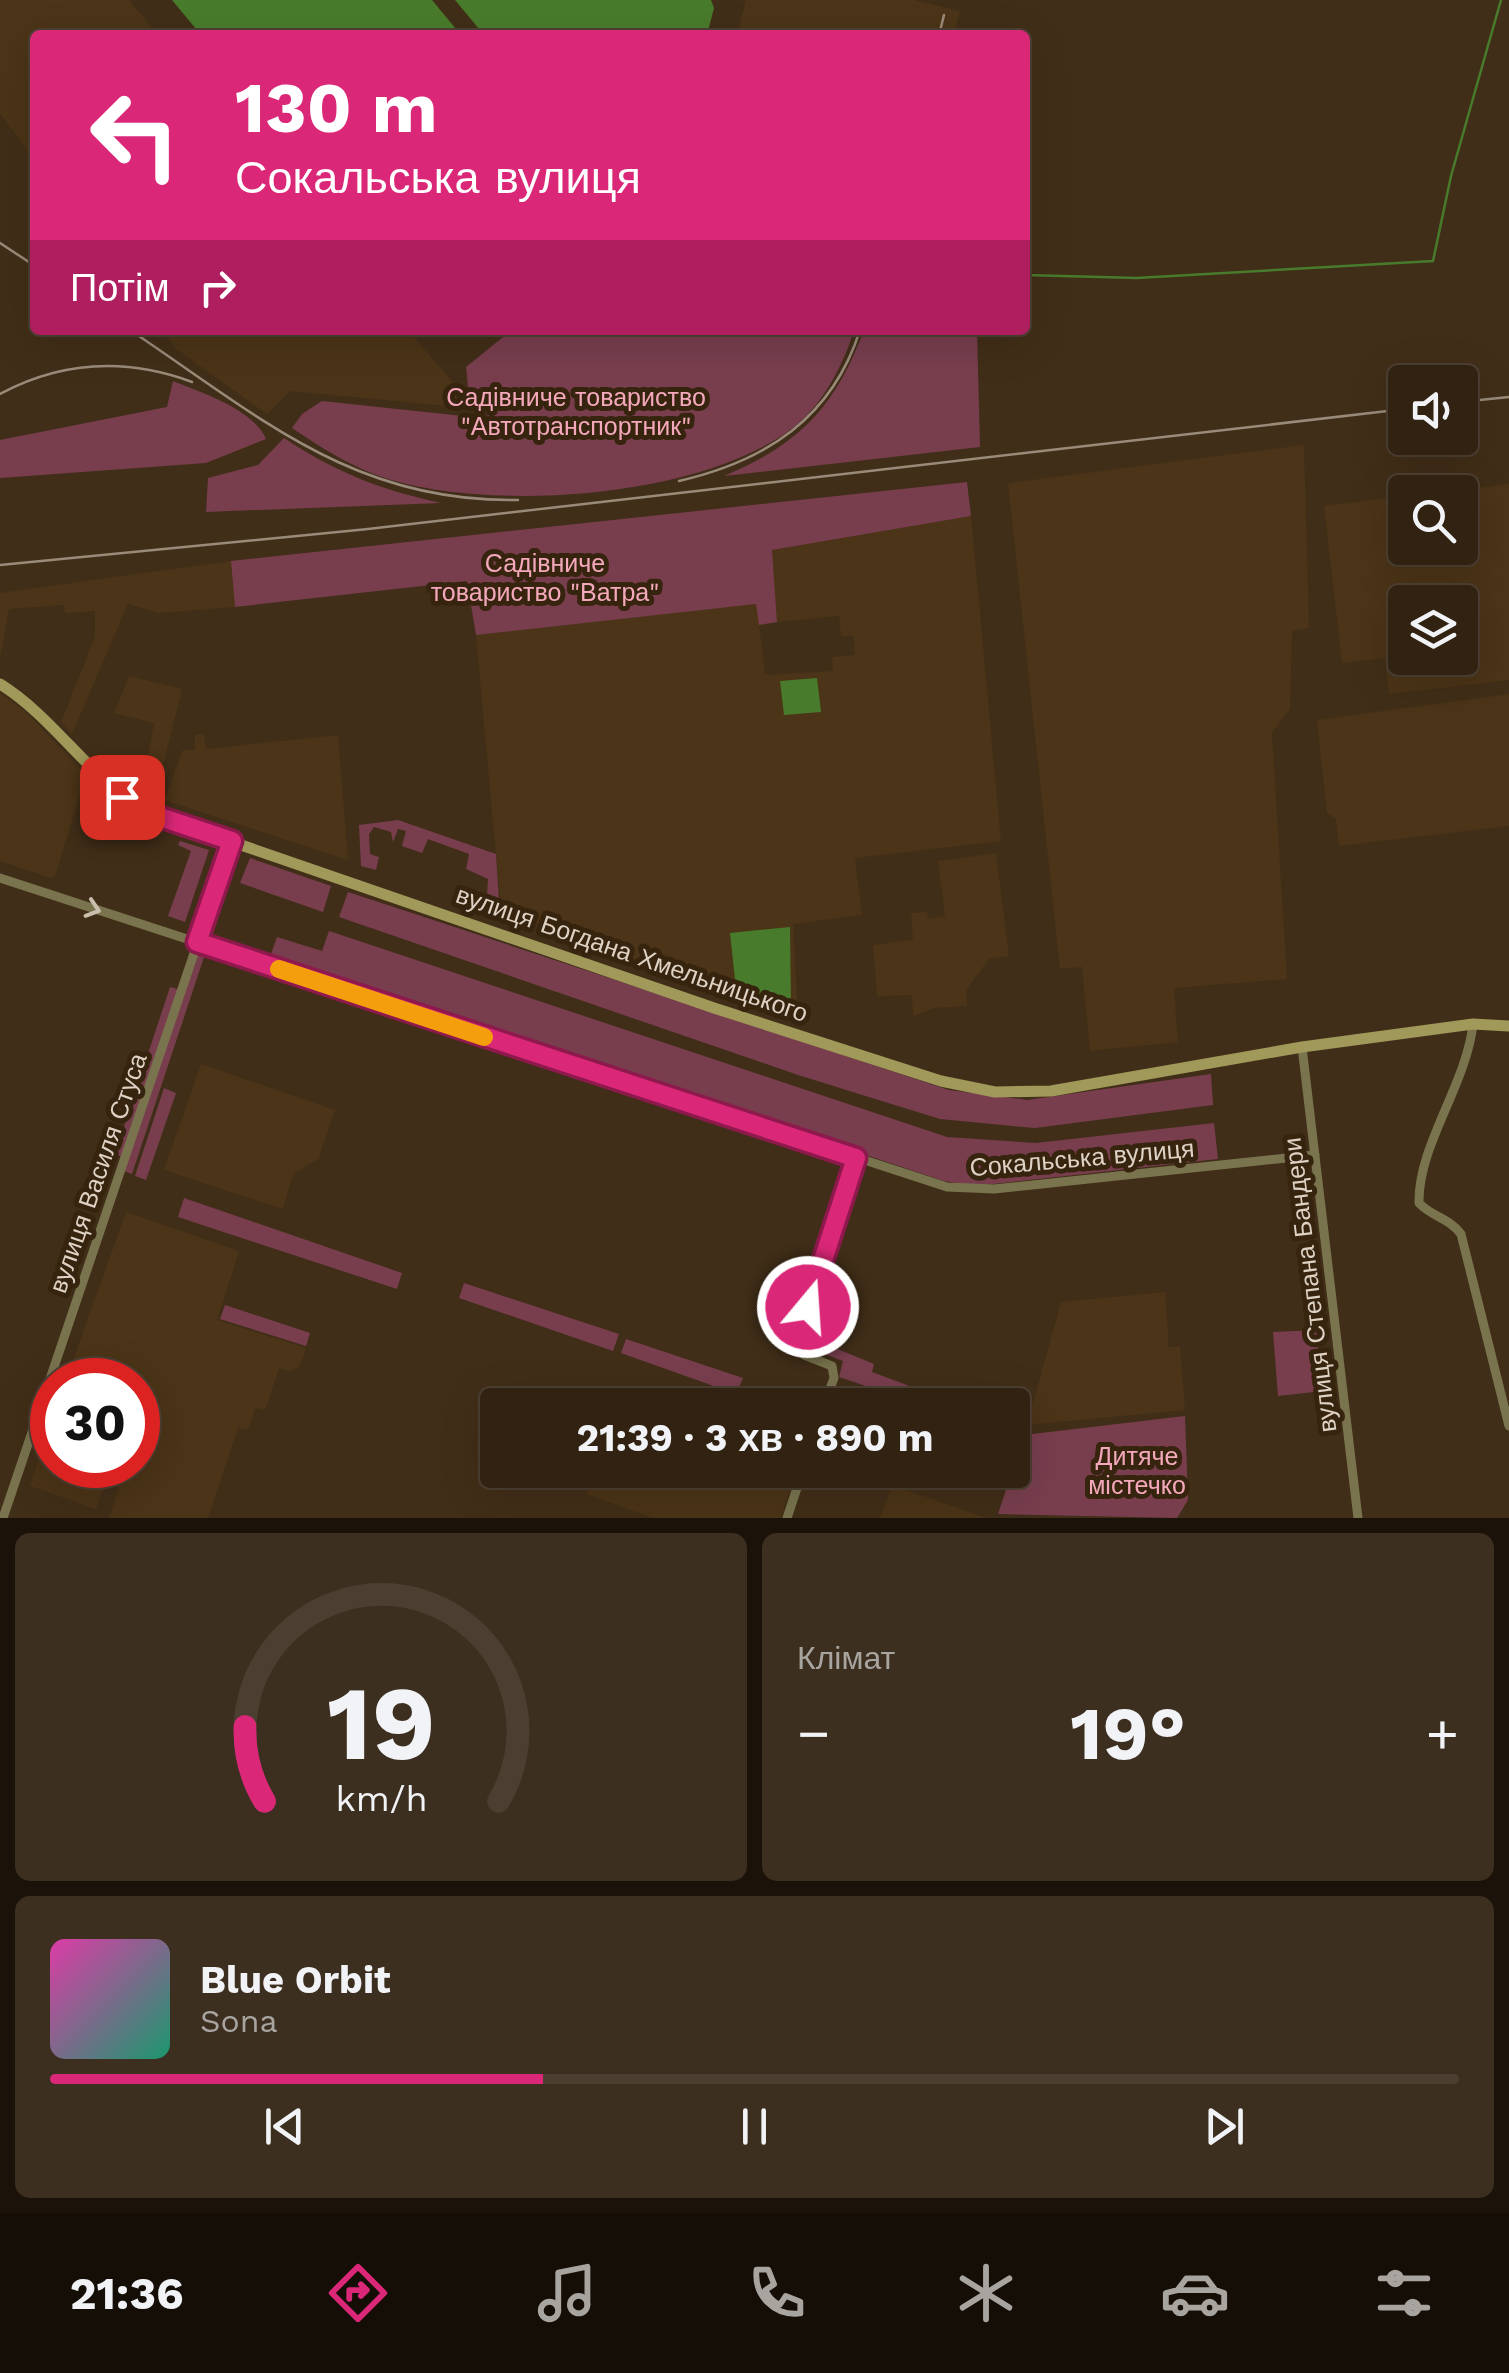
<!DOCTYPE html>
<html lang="uk">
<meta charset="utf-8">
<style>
:root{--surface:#312212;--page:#3d2f20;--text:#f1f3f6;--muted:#a8a49f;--line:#4c3f32;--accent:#db2777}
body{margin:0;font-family:"Work Sans",sans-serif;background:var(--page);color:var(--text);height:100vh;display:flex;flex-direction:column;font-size:38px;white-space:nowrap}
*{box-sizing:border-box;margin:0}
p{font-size:32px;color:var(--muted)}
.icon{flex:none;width:55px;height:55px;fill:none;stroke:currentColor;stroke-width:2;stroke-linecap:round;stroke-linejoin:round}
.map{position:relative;height:1518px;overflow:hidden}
.details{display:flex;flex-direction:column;gap:15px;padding:15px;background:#1b130a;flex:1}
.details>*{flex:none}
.banner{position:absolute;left:30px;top:30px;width:1000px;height:305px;border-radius:10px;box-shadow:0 10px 40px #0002,0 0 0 2px var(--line);background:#db2777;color:#fff;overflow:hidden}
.controls{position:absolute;left:1388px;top:365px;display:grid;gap:20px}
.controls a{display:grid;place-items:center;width:90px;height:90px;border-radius:10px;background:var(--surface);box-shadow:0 10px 40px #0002,0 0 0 2px var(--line);font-size:50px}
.speed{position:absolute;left:30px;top:1358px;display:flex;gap:20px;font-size:50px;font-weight:700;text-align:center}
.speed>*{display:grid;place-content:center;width:130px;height:130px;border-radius:50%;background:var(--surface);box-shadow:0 10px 40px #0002,0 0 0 2px var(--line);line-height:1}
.speed .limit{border:15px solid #d22;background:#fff;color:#111}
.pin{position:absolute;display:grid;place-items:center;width:85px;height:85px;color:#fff;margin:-42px;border-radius:20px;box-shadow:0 5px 15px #0006}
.me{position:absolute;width:110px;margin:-55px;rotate:18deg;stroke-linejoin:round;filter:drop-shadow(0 0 8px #0008)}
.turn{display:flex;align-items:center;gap:35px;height:210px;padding:0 40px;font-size:45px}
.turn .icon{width:130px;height:130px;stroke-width:2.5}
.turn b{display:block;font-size:70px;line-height:85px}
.then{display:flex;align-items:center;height:95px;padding:0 40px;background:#0003;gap:20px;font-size:38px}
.big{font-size:75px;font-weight:700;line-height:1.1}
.details .card{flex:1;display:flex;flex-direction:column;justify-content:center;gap:15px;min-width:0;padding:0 35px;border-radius:15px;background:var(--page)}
.details .dial{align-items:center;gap:0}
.dial svg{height:260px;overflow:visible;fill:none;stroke:var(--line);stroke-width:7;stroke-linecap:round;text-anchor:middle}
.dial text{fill:var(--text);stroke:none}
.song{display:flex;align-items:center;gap:30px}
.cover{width:120px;height:120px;border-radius:15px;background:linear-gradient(135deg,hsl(320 70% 55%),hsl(160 70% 35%))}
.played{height:10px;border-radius:5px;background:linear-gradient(90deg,var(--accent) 35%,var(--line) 35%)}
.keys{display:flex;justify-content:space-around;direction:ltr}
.heat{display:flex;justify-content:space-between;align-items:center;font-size:55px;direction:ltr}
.details .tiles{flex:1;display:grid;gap:15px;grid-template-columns:1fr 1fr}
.card:last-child{grid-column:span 2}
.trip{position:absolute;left:480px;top:1388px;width:550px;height:100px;border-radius:10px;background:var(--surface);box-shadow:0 10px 40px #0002,0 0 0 2px var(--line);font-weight:700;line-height:100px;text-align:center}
.dock{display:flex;height:160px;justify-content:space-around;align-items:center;background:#140e07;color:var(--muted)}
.dock .icon{width:70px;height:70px}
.dock .active{color:var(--accent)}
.dock b{font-size:45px;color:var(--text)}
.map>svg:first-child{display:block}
</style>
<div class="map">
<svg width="1509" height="1518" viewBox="0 0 1509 1518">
<rect width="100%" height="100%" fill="#412e18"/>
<g fill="#4b3417" fill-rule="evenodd">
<polygon points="0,0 129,0 158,35 35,35 35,160 0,114"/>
<polygon points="746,0 914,0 960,11 954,35 737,35"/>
<polygon points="162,330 408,330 456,386 457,407 291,391 267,414 176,349"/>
<polygon points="1304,445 1309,628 1292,631 1290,709 1272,733 1287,979 1174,988 1178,1042 1090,1051 1082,967 1060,969 1008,483"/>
<path d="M1509 484V680L1389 694 1385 658 1342 663 1324 506 1405 496V548H1460V492H1439ZM1405 602H1460V658H1405Z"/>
<polygon points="971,516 1001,841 855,858 862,915 793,924 798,1017 501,911 476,635 757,603 765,675 833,671 832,657 855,655 853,636 841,636 839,616 777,622 771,550"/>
<polygon points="231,561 235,607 159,613 128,604 72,734 61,722 95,637 95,611 65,613 64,605 9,609 0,659 0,593"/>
<polygon points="129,676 182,689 159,781 144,778 154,723 114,713"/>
<polygon points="0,693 28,714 86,775 54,879 0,861"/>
<polygon points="1509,694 1509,826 1339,846 1336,819 1327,813 1317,720"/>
<polygon points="204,734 206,749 338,735 348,860 164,800 183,750 195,750 195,735"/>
<polygon points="996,853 1009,956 989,959 966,990 967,1006 934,1008 914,1016 911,995 877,996 873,945 913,940 911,913 927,912 928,919 945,916 938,861"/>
<polygon points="201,1064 335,1110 318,1159 293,1174 283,1209 164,1170"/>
<polygon points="126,1212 239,1251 217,1320 306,1348 299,1367 291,1371 279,1368 265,1410 255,1408 248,1430 238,1428 208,1518 109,1518 119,1487 105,1483 96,1509 30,1486 52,1419 52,1465 138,1465 138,1380 66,1380"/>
<polygon points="1165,1292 1169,1347 1180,1347 1185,1410 1027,1425 1061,1302"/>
<polygon points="595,1470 796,1470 781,1518 653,1518 586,1494"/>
<polygon points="892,1485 986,1518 880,1518"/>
</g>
<g fill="#783e4e">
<path d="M512 330H854C844 363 826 398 801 421 714 498 493 513 385 478 351 467 322 448 292 428L302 414 322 401 491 419 469 396 466 367Z"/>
<path d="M864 330H977L980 447 724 476C800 444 835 407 864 330Z"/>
<path d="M173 381C202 393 253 409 266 439L206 463 0 478V440L167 407Z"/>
<path d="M284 438C335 472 381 490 441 503L206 512 208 478 258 465Z"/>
<polygon points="967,482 971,516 772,550 777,622 759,625 756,604 476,635 467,581 235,607 231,561"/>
<polygon points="398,820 496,854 500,917 471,907 474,894 487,897 488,879 466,869 469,854 428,839 422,853 402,846 406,831 398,829 393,842 391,832 374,827 369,834 370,854 379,857 376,870 361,866 359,825"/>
<polygon points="180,841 209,850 185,922 168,916 191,851 178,845"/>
<polygon points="250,858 331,886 323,912 240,883"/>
<polygon points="348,892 949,1090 1027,1100 1211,1074 1213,1105 1035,1128 940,1119 798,1075 339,917"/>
<polygon points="329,931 947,1137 1036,1143 1214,1123 1218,1159 976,1186 944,1181 270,957 277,937 322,951"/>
<polygon points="196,955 204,957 132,1174 124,1171"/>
<polygon points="170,987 178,989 122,1157 115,1154"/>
<polygon points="164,1088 176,1093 146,1180 135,1176"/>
<polygon points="184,1198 402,1273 397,1289 178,1217"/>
<polygon points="464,1283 619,1334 613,1351 459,1298"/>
<polygon points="225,1305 310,1333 306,1346 220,1319"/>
<polygon points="1316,1330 1323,1391 1278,1396 1273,1332"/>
<polygon points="626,1339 743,1378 736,1394 621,1353"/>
<polygon points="823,1343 874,1364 872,1372 947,1400 922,1405 839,1377 843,1361 819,1352"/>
<polygon points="1185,1416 1188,1500 1177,1518 998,1514 1024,1435"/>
</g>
<g fill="#497b2c">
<polygon points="172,0 432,0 461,35 201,35"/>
<polygon points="455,0 711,0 714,8 707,35 484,35"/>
<polygon points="817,678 821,712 784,715 780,681"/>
<polygon points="790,927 791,1008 736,989 730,933"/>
</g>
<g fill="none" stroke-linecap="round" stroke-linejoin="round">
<polyline stroke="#497b2c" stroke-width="2.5" points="1025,275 1137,278 1433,261 1451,176 1501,0"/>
<g stroke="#79744e" stroke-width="9">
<polyline points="0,878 947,1187 994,1189 1315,1155"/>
<path d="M1473 1024C1466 1086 1418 1145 1419 1203 1432 1217 1449 1218 1461 1234L1509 1426"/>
<polyline points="1302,1047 1358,1518"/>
<polyline points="824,1405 834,1378 832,1366 804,1355 800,1339 856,1158"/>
<polyline points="3,1518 232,841"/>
<polyline points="787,1518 803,1470"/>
</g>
<path stroke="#a0995a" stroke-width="11" d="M0 684C58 720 93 785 154 815L714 1008 941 1081 995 1092 1051 1091 1302 1047 1473 1024 1509 1026"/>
<g stroke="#998a79" stroke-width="2.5">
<polyline points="939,35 944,15"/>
<polyline points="0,243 35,266"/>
<path d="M130 330C260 417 354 503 518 500"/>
<path d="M0 394C62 361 127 358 192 382"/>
<polyline points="1460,402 1509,397"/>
<path d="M679 481C766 461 832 418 860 330"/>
<polyline points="0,565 368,529 1405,409"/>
</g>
</g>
<defs><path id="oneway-chevron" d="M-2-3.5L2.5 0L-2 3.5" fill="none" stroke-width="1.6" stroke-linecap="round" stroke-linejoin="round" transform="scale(2.5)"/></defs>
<use stroke="#cabfad" href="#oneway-chevron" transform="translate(93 909) rotate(18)"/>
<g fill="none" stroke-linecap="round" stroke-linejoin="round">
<g stroke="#8e194d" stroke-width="25">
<polyline id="route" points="122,797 154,815 232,841 197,942 856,1158 808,1307"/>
</g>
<use href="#route" stroke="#db2777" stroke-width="18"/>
<polyline stroke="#f59e0b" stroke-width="18" points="279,969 484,1037"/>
</g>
<g text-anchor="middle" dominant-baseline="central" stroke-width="10" stroke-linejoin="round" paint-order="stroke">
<g font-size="25" fill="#f4a8bb" stroke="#37240e">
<text x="576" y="397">Садівниче товариство<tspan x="576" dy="29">"Автотранспортник"</tspan></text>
<text x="545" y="563">Садівниче<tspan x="545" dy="29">товариство "Ватра"</tspan></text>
<text x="1137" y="1456">Дитяче<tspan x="1137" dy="29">містечко</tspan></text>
</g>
<g font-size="25" fill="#ded2c5" stroke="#37240e">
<text transform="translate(632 954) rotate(19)">вулиця Богдана Хмельницького</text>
<text transform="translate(1082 1158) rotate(-5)">Сокальська вулиця</text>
<text transform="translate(98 1173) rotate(-71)">вулиця Василя Стуса</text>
<text transform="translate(1310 1285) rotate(-97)">вулиця Степана Бандери</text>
</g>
</g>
</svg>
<div class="controls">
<a><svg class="icon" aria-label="sound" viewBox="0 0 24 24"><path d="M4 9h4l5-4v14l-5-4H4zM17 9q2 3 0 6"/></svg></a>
<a><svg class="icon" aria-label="search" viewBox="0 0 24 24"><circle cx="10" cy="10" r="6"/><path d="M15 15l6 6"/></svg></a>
<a><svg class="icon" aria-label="layers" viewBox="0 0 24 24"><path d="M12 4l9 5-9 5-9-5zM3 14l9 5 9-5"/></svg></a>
</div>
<div class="speed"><div class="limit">30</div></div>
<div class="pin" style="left:122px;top:797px;background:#d93025"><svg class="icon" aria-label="arrive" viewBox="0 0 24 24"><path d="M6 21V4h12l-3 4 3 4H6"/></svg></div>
<svg class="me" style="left:808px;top:1307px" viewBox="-20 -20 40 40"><circle r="17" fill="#db2777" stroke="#fff" stroke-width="3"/><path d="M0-11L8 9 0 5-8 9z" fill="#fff"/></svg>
<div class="trip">21:39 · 3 хв · 890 m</div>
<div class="banner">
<div class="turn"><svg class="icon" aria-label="left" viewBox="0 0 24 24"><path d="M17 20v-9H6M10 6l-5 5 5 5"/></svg><div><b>130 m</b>Сокальська вулиця</div></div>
<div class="then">Потім<svg class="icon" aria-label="right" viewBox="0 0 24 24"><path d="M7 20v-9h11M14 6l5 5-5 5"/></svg></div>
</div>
</div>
<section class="details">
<div class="tiles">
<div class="card dial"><svg viewBox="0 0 100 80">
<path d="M14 69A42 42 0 1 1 86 69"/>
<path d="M14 69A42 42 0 0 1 8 46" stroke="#db2777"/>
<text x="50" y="56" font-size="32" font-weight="700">19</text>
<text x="50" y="72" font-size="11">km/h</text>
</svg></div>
<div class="card"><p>Клімат</p>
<div class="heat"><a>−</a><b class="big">19°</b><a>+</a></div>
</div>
<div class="card">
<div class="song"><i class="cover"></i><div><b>Blue Orbit</b><p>Sona</p></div></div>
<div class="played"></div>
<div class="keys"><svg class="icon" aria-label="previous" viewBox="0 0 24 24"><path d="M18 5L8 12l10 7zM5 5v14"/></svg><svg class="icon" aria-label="pause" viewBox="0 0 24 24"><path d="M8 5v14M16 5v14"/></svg><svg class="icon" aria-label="next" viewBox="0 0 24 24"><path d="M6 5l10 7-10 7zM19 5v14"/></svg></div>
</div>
</div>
</section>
<nav class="dock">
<b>21:36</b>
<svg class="icon active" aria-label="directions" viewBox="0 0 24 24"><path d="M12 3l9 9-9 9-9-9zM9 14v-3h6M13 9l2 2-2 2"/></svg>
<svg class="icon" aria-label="music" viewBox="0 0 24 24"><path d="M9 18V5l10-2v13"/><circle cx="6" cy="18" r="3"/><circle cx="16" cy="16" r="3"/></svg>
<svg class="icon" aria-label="phone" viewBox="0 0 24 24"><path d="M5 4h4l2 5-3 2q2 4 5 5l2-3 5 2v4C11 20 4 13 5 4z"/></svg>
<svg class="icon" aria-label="climate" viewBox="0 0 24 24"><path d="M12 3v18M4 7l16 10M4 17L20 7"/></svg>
<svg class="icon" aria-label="car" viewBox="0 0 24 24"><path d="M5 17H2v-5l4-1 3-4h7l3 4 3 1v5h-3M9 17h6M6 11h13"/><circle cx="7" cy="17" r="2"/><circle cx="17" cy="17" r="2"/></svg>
<svg class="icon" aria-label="filters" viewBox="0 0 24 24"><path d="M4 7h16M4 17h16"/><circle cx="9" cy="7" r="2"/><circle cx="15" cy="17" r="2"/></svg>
</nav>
